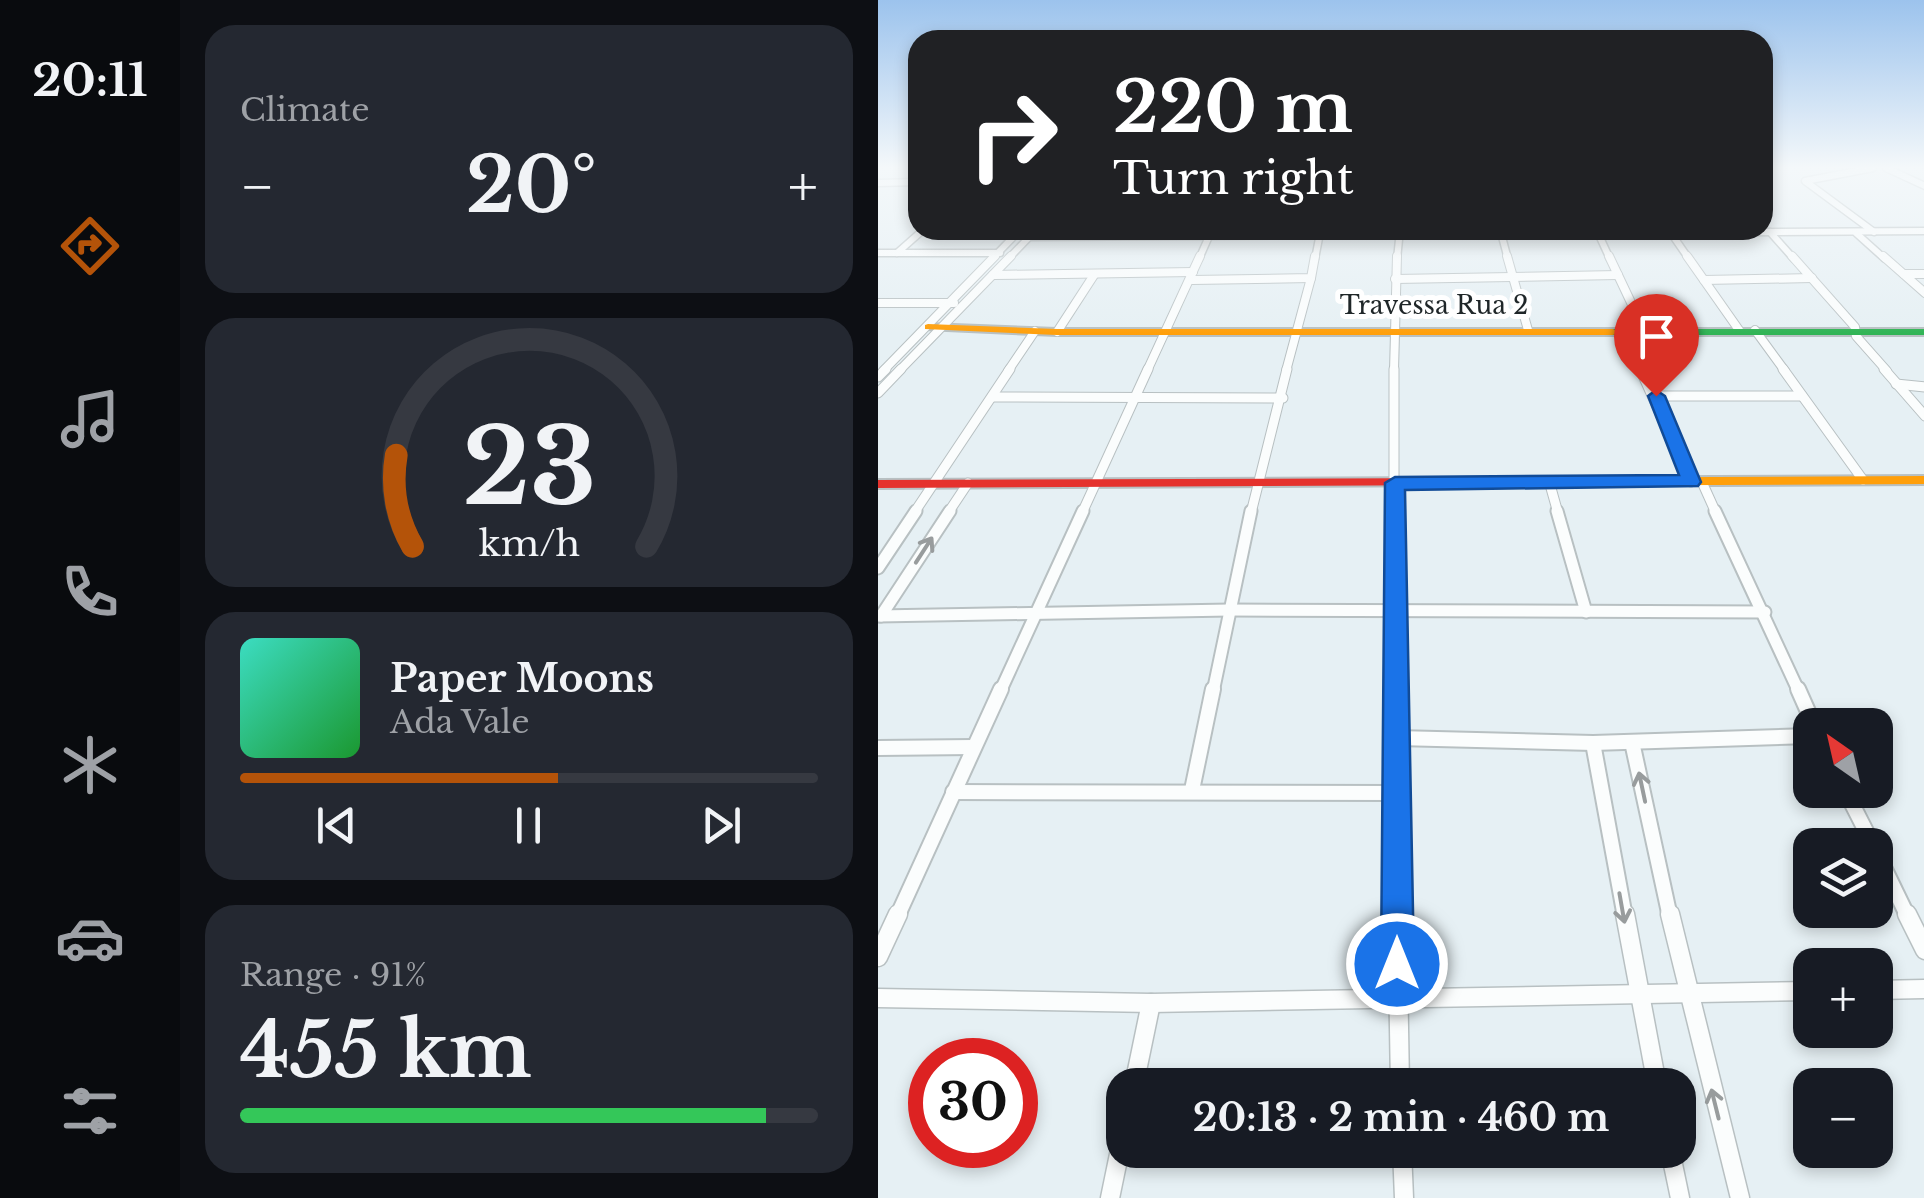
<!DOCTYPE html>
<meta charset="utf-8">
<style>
:root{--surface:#171b24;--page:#242831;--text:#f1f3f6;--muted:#9ea1a6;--line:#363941;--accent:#b45309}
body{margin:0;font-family:"Libre Baskerville",serif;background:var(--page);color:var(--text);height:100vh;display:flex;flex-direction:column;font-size:38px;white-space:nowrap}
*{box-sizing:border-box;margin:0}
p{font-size:32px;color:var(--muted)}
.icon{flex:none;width:55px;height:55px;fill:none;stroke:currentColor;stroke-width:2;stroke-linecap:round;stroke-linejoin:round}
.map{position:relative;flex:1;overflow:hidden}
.drawer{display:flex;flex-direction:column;gap:25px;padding:25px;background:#0d0f14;width:698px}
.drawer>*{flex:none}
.top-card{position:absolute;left:30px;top:30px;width:865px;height:210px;border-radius:30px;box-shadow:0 5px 15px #0003;background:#202124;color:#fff;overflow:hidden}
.needle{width:65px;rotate:326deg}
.tools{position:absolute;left:915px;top:708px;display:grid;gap:20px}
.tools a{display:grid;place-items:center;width:100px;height:100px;border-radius:20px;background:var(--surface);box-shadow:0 5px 15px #0003;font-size:50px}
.speed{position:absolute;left:30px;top:1038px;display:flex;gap:20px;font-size:50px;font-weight:700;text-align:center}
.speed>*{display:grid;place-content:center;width:130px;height:130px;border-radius:50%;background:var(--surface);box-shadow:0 5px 15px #0003;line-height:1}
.speed .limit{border:15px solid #d22;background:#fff;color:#111}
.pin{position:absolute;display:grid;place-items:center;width:85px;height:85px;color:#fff;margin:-102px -42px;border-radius:50% 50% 50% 0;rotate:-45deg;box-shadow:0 0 10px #0007}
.pin .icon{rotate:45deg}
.me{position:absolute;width:110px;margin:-55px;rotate:0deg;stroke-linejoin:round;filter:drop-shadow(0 0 8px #0008)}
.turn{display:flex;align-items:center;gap:35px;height:210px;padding:0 40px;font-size:45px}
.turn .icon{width:130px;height:130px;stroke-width:2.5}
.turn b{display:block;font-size:70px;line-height:85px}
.big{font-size:75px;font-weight:700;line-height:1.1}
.drawer .card{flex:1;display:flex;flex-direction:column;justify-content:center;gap:15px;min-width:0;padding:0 35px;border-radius:30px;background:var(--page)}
.drawer .dial{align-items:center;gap:0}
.dial svg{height:260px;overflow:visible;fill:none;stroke:var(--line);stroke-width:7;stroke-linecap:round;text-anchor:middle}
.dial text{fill:var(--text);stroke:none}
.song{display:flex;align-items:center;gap:30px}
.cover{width:120px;height:120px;border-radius:15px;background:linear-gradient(135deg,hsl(170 70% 55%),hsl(130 70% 35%))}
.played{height:10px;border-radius:5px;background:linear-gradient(90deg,var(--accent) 55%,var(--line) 55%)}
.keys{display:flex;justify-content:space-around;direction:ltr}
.heat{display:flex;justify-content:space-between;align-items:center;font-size:55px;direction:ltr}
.charge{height:15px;border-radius:8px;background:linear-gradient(90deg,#34c759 91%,var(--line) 0)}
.trip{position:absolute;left:228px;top:1068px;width:590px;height:100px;border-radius:30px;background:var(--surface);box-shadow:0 5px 15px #0003;font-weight:700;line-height:100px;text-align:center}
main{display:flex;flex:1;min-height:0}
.dock{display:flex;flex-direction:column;width:180px;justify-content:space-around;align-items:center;background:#090b0e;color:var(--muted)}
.dock .icon{width:70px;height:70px}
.dock .current{color:var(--accent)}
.dock b{font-size:45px;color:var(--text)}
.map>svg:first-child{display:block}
</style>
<main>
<nav class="dock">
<b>20:11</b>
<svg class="icon current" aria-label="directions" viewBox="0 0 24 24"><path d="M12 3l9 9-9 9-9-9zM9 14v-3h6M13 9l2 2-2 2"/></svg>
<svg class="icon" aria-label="music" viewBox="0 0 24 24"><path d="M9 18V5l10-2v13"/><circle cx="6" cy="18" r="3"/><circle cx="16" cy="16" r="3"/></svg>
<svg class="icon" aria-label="phone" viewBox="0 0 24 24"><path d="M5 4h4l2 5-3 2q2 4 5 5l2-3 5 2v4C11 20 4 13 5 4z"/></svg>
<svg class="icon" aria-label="climate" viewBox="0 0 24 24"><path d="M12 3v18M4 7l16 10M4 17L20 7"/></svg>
<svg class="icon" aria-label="car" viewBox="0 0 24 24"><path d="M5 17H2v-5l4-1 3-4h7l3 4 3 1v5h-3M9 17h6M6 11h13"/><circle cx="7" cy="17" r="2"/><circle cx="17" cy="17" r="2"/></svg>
<svg class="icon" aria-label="filters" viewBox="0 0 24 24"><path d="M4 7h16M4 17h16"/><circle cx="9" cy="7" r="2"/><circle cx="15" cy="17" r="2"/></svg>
</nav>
<section class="drawer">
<div class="card"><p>Climate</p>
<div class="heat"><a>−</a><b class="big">20°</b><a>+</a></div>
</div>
<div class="card dial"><svg viewBox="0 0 100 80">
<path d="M14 69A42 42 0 1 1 86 69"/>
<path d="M14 69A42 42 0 0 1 9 41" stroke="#b45309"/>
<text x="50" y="56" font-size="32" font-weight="700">23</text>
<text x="50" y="72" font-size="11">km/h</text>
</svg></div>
<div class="card">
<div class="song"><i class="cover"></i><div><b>Paper Moons</b><p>Ada Vale</p></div></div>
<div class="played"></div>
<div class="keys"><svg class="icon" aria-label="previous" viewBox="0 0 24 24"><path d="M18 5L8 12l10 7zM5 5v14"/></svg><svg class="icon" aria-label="pause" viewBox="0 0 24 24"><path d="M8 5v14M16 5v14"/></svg><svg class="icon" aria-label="next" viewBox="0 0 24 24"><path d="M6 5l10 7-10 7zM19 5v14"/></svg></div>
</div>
<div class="card"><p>Range · 91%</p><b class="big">455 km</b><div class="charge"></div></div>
</section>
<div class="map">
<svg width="1047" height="1198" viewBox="0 0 1047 1198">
<rect width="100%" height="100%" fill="#e6f0f4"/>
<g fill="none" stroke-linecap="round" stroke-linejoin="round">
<g stroke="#b8c0c2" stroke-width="9">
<g id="street-far5">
<polyline points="995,168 927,181 996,232"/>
<polyline points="1008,168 1047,186"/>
<polyline points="0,183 40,182"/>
<polyline points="892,232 916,259"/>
<polyline points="623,233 630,259"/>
<polyline points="720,233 732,259"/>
<polyline points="793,233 811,259"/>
<polyline points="978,233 1007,259"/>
<polyline points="152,237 1047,231"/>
<polyline points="0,253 122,253"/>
<polyline points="19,253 45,230"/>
<polyline points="114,259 142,230"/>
<polyline points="130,259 157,231"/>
<polyline points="321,259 332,234"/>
<polyline points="437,259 442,233"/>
<polyline points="519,259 522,230"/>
</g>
</g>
<g stroke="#b8c0c2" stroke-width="10">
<g id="street-far4">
<polyline points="629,256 650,330"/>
<polyline points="731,256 766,330"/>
<polyline points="809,256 861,330"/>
<polyline points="914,256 977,327 978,336 1009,371"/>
<polyline points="1005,256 1047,293"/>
<polyline points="1026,274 1047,274"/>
<polyline points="115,275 315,272"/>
<polyline points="517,279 740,275"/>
<polyline points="314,280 433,278 437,256"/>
<polyline points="826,280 934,278"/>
<polyline points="0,303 76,303"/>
<polyline points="745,330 764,371"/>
<polyline points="877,330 907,371"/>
<polyline points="179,332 216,275"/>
<polyline points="5,371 117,256"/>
<polyline points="21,371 133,256"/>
<polyline points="130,371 157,331"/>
<polyline points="269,371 322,256"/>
<polyline points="408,371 433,278"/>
<polyline points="516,371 519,256"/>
</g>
</g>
<g stroke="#b8c0c2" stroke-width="11">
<g id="street-far3">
<polyline points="762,369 813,482"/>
<polyline points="905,369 985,480"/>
<polyline points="1006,369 1047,416"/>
<polyline points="0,377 8,369"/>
<polyline points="1018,384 1047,387"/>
<polyline points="0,393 23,369"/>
<polyline points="778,396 924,396"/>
<polyline points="114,397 405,398"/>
<polyline points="671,481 680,513"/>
<polyline points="824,482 838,513"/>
<polyline points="36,513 132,369"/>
<polyline points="70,513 90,483"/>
<polyline points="204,513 270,369"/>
<polyline points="373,513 409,369"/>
<polyline points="516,513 516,369"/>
</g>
</g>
<g stroke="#b8c0c2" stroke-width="15">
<g id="street-far2">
<polyline points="516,511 516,692"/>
<polyline points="679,511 708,612"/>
<polyline points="837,511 921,692"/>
<polyline points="0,568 38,511"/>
<polyline points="0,616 352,610 887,612"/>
<polyline points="3,616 72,511"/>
<polyline points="122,692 205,511"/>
<polyline points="335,692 373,511"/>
</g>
</g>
<g stroke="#b8c0c2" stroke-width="18">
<g id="street-far1">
<polyline points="516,689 520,917"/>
<polyline points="920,689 936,725"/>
<polyline points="519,738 715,743 932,736"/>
<polyline points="754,742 792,917"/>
<polyline points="715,743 747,917"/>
<polyline points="0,748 95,747"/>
<polyline points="314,790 335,689"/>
<polyline points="967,790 995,845"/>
<polyline points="75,792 520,793"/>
<polyline points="998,851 1030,917"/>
<polyline points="19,917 123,689"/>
</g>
</g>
<g stroke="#b8c0c2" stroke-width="21">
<g id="street">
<polyline points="519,914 522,1085"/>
<polyline points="747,914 779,1085"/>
<polyline points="792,914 862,1198"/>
<polyline points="1029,914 1047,950"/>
<polyline points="0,957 20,914"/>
<polyline points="998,990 1047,989"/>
<polyline points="0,998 273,1003 932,991"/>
<polyline points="256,1085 273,1003"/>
<polyline points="524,1150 526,1198"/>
<polyline points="792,1150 802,1198"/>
<polyline points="232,1198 245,1135"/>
</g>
</g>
<g stroke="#b8c0c2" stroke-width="4">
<polygon id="fast" points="1047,329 1047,335 735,335 730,332 735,329"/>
</g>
<g stroke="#b8c0c2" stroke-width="4">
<g id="slow">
<polygon points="50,324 179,329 735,329 740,332 735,335 179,335 47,329 47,325"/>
<polygon points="1047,476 1047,484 585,486 579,482 585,478"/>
</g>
</g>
<g stroke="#b8c0c2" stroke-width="4">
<polygon id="jam" points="585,478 591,482 590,485 0,488 0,480"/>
</g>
<use href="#street-far5" stroke="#fbfdfd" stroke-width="6"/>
<use href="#street-far4" stroke="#fbfdfd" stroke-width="8"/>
<use href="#street-far3" stroke="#fbfdfd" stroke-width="9"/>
<use href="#street-far2" stroke="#fbfdfd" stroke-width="11"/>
<use href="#street-far1" stroke="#fbfdfd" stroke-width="14"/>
<use href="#street" stroke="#fbfdfd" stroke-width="18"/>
<use href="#fast" fill="#30b455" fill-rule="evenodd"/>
<use href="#slow" fill="#ff9f0a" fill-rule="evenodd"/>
<use href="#jam" fill="#e5322d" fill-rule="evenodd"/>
</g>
<defs><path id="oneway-shaft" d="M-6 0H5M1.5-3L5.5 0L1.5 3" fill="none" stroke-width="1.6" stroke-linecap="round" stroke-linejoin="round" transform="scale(2.5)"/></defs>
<g stroke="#989c9d">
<use href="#oneway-shaft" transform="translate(46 550) rotate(-57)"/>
<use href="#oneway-shaft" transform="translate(764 787) rotate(-102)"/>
<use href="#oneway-shaft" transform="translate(744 908) rotate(80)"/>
<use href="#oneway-shaft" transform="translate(837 1104) rotate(-104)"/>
</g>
<linearGradient id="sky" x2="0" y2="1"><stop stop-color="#9cc3ed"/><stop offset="0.5" stop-color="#f4f8fa"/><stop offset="1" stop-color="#f4f8fa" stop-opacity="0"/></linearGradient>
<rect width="1047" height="335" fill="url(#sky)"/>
<polygon fill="#1a73e8" stroke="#114b97" stroke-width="2.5" points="778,390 787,396 823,482 820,486 527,490 536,964 531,976 519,981 507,976 503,964 507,483 517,477 801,475 770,396"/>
<g text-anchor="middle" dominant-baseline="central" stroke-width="10" stroke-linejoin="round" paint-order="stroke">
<g font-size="25" fill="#1f2628" stroke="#fff">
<text x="556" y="305">Travessa Rua 2</text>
</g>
</g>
</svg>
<div class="tools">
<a><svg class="needle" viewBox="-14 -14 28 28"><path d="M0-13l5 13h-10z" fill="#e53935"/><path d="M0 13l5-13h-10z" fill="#9ea1a6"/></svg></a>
<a><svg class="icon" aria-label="layers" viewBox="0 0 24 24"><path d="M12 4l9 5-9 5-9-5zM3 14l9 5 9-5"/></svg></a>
<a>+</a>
<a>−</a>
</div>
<div class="speed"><div class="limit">30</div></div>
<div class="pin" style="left:778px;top:396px;background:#d93025"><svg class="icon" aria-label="arrive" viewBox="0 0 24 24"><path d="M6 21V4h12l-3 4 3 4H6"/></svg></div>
<svg class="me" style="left:519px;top:964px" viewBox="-20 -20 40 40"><circle r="17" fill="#1a73e8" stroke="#fff" stroke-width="3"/><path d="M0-11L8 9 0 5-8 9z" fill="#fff"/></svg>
<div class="trip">20:13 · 2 min · 460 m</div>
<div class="top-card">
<div class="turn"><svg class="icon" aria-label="right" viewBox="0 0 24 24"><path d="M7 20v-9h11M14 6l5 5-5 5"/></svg><div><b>220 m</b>Turn right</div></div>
</div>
</div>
</main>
